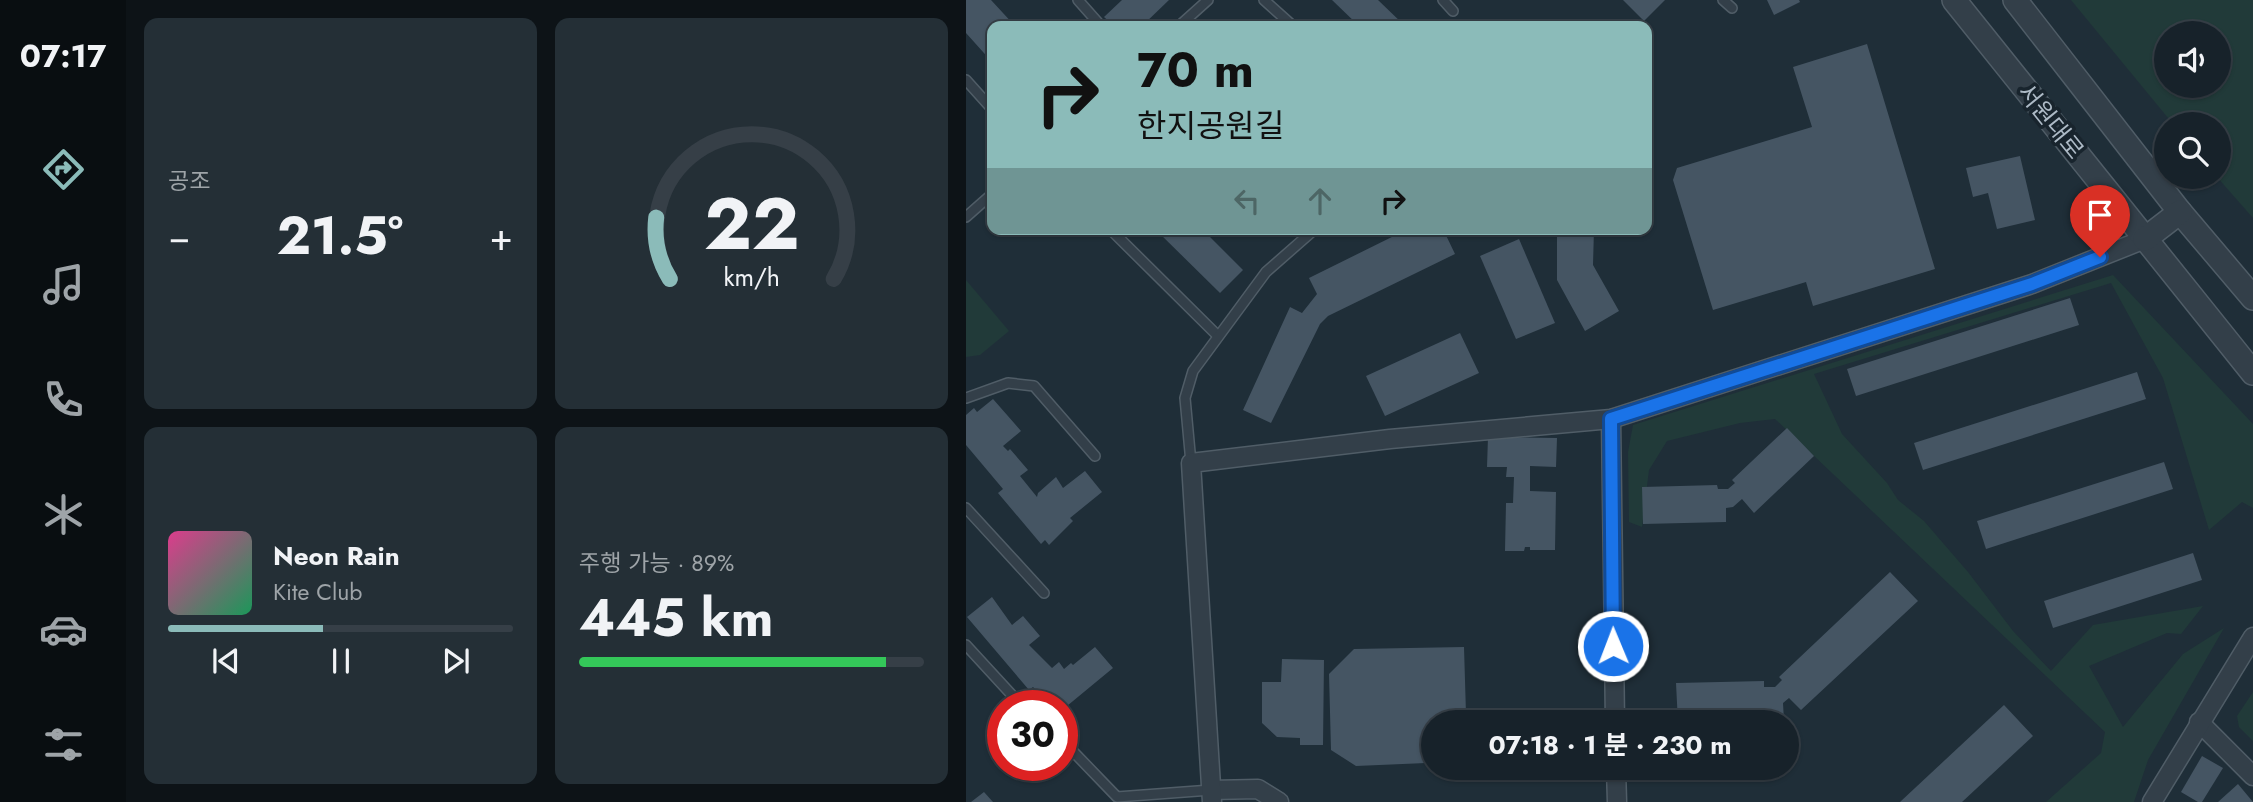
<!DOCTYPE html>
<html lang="ko">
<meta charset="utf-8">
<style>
:root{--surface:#17222a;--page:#242f36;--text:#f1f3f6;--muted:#9ea4a8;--line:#363f47;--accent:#8bbbb9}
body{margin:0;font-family:Jost,"Noto Sans KR",sans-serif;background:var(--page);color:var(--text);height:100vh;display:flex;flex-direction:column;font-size:26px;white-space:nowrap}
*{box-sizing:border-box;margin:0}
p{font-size:23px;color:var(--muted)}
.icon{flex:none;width:38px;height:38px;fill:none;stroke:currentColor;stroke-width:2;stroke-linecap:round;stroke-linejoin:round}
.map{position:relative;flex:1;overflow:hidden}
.drawer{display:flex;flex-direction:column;gap:18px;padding:18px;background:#0d1317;width:840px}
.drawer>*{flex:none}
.guide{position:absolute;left:21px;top:21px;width:665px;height:214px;border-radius:14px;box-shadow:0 2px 5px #0004,0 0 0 2px var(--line);background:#8bbbb9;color:#111;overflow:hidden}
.fabs{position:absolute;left:1188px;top:21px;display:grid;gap:14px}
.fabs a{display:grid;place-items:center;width:77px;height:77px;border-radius:50%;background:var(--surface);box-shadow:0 2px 5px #0004,0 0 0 2px var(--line);font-size:35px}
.speed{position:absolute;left:21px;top:690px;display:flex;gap:14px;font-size:35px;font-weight:700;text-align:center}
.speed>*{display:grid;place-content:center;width:91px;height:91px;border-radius:50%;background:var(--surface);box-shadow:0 2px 5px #0004,0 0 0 2px var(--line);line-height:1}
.speed .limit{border:10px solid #d22;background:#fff;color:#111}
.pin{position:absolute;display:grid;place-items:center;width:60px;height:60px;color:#fff;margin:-72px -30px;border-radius:50% 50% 50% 0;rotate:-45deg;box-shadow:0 0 7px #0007}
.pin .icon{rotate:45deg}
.me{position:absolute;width:77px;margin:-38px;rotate:359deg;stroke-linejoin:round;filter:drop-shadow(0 0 5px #0008)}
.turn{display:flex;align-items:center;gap:24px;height:147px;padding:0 35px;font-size:32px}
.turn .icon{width:91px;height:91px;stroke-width:2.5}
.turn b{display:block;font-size:49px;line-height:60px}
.lanes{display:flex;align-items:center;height:66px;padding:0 35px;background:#0003;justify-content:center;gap:35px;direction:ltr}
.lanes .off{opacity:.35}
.big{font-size:52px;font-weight:700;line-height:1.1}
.drawer .tile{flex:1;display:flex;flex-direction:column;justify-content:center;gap:10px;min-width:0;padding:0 24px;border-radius:14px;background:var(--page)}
.drawer .dial{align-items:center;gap:0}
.dial svg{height:182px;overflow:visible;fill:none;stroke:var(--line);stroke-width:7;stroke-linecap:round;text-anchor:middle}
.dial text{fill:var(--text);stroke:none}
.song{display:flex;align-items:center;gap:21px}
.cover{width:84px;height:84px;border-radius:10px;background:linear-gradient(135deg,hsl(330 70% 55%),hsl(150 70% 35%))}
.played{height:7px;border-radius:4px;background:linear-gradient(90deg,var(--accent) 45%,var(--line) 45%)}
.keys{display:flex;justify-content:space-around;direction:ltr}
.heat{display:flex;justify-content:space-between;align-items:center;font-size:38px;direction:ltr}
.charge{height:10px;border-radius:5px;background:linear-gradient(90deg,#34c759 89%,var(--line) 0)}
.drawer .tiles{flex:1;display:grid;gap:18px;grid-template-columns:repeat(2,1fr)}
.trip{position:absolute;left:455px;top:710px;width:378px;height:70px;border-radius:35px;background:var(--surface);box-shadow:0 2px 5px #0004,0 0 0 2px var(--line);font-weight:700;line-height:70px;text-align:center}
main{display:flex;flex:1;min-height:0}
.tabs{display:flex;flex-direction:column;width:126px;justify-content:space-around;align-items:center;background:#090e11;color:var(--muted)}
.tabs .icon{width:49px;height:49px}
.tabs .selected{color:var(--accent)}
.tabs b{font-size:32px;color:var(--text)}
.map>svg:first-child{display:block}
</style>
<main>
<nav class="tabs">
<b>07:17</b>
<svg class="icon selected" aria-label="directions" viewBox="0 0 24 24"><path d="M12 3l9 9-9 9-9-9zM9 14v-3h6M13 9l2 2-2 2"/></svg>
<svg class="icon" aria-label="music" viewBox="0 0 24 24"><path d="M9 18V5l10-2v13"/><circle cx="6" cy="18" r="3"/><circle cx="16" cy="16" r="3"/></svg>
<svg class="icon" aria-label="phone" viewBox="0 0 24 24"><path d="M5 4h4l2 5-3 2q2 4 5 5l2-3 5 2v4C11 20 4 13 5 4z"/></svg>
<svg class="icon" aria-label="climate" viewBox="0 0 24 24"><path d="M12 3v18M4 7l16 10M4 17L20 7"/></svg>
<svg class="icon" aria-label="car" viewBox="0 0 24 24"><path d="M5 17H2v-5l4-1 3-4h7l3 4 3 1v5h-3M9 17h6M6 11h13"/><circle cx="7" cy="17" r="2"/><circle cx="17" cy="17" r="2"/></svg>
<svg class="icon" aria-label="filters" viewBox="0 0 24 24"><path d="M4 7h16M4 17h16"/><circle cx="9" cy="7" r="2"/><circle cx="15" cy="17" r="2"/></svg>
</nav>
<section class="drawer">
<div class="tiles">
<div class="tile"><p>공조</p>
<div class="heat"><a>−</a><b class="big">21.5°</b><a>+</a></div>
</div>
<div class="tile dial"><svg viewBox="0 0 100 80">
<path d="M14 69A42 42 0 1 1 86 69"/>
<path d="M14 69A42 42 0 0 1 8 42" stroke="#8bbbb9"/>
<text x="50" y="56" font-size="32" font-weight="700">22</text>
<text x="50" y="72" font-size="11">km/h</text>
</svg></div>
<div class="tile">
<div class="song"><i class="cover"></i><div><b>Neon Rain</b><p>Kite Club</p></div></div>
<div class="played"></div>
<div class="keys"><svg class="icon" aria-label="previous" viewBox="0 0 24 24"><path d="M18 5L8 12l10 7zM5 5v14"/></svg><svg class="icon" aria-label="pause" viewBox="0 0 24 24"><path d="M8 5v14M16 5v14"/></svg><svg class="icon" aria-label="next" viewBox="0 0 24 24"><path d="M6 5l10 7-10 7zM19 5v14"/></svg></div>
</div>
<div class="tile"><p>주행 가능 · 89%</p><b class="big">445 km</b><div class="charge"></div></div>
</div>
</section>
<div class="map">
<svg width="1287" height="802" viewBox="0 0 1287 802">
<rect width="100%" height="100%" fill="#1f2e38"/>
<g fill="#213a39" fill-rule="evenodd">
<path d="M1105 0H1287V218L1251 177 1253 124H1207ZM1200 33H1253V86H1200Z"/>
<polygon points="1147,275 1287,424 1287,508 1276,502 1243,530 1197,378 1145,283 848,374 876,434 921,483 932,500 958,521 1002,572 1047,631 1085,671 1127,625 1237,606 1215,634 1201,633 1123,666 1157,727 1217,654 1258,628 1182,760 1168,802 1080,802 1135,753 1139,732 809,419 774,423 701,441 683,470 676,527 663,522 662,452 667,425"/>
<polygon points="0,280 43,331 14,355 0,357"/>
<polygon points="1287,692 1287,741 1273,727 1271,716"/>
</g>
<g fill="#455563">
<polygon points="0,0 25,0 49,26 26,26 26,62 0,33"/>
<polygon points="156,0 203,0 176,26 148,26 138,17"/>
<polygon points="366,0 412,0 439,26 393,26"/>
<polygon points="657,0 699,0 678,21"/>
<polygon points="801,0 833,0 834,2 808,15"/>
<polygon points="901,44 969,269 847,306 840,282 747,310 707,180 711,168 846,127 827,67"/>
<polygon points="1054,156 1069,220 1031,229 1022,193 1007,197 1000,168"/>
<polygon points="189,229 236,229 277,270 254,293"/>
<polygon points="442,229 477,229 489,254 362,316 354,324 305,423 277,410 324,307 336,313 351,294 343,278"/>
<polygon points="591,229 628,229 627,265 653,311 619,331 591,280"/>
<polygon points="553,239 589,323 550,339 514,256"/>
<polygon points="1104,298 1113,325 890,396 881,369"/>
<polygon points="494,333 513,373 419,416 400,376"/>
<polygon points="1171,372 1180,399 957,470 948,443"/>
<polygon points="27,399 55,431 37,446 42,451 44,449 62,470 54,476 71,497 72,493 90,477 97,488 119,471 136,492 104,518 107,521 83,545 79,540 75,544 32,493 37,489 0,445 0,415 8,408 11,412"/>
<polygon points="821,428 848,456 788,513 776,499 767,507 760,508 760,522 677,524 676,487 751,485 752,489 762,489 769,483 766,480"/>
<polygon points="522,437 591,438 590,467 564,466 564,491 590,492 589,550 564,550 564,547 559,547 558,551 539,551 540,503 547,503 548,477 540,477 541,467 521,467"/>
<polygon points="1198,462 1207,489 1020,549 1011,521"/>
<polygon points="1227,553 1236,580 1087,628 1078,601"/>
<polygon points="924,572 952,601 835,710 823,698 817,703 818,721 712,723 710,683 798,681 798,687 809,687 816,680 813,677"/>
<polygon points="26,597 46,625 57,616 74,636 63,645 86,668 93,662 98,669 105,663 107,665 129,647 147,668 101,706 103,707 96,714 96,705 73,705 67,697 72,692 67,687 63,690 1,617"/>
<polygon points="498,647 500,714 479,714 479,723 467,723 467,758 460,763 390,766 365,750 363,674 388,649"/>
<polygon points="316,659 358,660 357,745 334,745 334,738 311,737 296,723 296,682 315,682"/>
<polygon points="1038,705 1067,736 996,802 934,802"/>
<polygon points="1236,756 1257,768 1236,802 1232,802 1215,792"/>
<polygon points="1272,784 1287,802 1252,802"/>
<polygon points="18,792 27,802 5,802"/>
</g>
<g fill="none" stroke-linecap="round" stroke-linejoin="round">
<g stroke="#505d67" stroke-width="12">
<g id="service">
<polyline points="112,0 135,26"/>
<polyline points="298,0 327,26"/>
<polyline points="477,0 487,11"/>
<polyline points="757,0 766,8"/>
<polyline points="213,26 242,0"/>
<polyline points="0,80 26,109"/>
<polyline points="0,217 26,194"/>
<polyline points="144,229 252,336"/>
<polyline points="0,398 42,383 68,386 129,456"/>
<polyline points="225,463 219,398 227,371 300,272 349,229"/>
<polyline points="0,508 78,593"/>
<polyline points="0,645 55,705"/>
<polyline points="96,740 151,797 245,790"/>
</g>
</g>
<g stroke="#505d67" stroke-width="21">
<g id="minor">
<polyline points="645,419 649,723"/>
<polyline points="1233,722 1287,776"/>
<polyline points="650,768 651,802"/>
<polyline points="245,790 292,789 313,802"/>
<polyline points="246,802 225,463 424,439 645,419 1066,284 1179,239"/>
<polyline points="1186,802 1287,637"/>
</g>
</g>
<g stroke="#505d67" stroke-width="26">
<g id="tertiary">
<polyline points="988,0 1287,373"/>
<polyline points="1049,0 1214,212 1287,298"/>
<polyline points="1179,239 1214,212"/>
</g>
</g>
<use href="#service" stroke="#333f49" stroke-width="9"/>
<use href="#minor" stroke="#333f49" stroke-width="18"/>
<use href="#tertiary" stroke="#333f49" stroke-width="23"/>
</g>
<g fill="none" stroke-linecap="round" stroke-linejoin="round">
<g stroke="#114b97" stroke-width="18">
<polyline id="route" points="647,646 645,419 1066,284 1134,257"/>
</g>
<use href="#route" stroke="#1a73e8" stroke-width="12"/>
</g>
<g text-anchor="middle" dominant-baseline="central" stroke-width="7" stroke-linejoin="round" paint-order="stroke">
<g font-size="24" fill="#adbac6" stroke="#18242d">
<text transform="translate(1085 121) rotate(51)">서원대로</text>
</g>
</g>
</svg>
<div class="fabs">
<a><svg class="icon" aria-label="sound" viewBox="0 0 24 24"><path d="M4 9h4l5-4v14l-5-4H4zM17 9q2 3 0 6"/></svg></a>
<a><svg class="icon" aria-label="search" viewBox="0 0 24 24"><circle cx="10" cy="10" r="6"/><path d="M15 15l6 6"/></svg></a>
</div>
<div class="speed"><div class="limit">30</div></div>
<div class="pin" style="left:1134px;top:257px;background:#d93025"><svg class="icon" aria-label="arrive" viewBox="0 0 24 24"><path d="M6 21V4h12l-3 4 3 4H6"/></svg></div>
<svg class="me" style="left:647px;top:646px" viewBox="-20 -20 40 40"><circle r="17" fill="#1a73e8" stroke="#fff" stroke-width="3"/><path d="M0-11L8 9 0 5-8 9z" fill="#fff"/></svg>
<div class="trip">07:18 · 1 분 · 230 m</div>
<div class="guide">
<div class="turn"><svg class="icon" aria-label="right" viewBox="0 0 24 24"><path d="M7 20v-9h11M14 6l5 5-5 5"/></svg><div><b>70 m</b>한지공원길</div></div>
<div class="lanes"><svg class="icon off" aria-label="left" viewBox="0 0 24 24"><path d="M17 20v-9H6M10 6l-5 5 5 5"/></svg><svg class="icon off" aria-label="ahead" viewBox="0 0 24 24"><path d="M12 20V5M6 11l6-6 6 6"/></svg><svg class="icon" aria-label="right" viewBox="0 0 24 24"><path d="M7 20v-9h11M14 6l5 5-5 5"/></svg></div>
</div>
</div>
</main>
